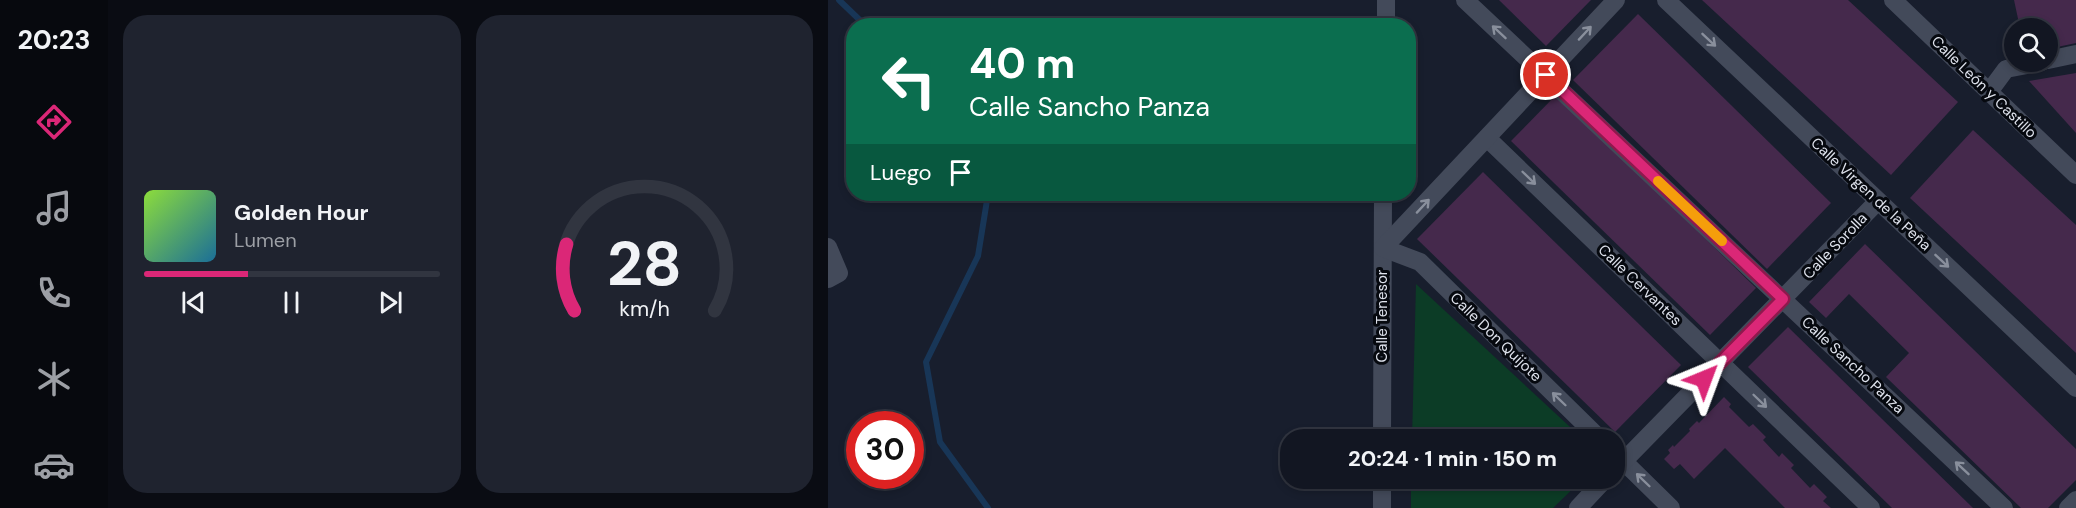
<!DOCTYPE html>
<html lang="es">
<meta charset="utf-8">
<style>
:root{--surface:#121622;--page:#1f232f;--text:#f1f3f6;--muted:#9c9fa5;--line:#313540;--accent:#db2777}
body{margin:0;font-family:"DM Sans",sans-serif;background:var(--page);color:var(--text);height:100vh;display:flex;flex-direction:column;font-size:22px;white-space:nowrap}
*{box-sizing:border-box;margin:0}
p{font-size:20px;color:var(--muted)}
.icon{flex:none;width:33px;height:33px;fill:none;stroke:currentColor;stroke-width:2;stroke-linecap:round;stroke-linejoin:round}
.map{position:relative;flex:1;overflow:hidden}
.side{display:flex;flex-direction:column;gap:15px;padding:15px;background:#0a0c13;width:720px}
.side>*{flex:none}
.banner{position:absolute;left:18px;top:18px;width:570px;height:183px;border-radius:24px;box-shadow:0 3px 9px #0003,0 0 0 2px var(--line);background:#0b6e4f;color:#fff;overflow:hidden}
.tools{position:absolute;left:1176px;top:18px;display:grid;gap:12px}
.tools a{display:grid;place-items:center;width:54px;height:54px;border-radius:50%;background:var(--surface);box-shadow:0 3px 9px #0003,0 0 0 2px var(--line);font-size:30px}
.speed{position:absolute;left:18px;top:411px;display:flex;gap:12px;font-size:30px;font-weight:700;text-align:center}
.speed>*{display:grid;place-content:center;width:78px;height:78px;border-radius:50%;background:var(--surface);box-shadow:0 3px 9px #0003,0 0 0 2px var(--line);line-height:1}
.speed .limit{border:9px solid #d22;background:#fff;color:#111}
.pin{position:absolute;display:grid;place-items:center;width:51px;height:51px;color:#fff;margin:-26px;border:3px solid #fff;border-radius:50%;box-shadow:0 2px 6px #0007}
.me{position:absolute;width:66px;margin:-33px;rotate:44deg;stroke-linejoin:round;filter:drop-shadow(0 0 4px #0008)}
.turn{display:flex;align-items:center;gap:21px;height:126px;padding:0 24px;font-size:27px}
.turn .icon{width:78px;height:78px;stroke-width:2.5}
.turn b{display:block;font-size:42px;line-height:51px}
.then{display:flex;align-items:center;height:57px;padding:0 24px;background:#0003;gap:12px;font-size:22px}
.side .card{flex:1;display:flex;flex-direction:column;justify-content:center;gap:9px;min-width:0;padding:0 21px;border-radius:24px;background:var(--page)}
.side .dial{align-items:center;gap:0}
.dial svg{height:156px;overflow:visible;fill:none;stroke:var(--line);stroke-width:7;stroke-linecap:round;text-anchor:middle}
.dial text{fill:var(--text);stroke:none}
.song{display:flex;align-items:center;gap:18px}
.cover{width:72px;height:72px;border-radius:9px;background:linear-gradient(135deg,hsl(90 70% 55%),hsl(200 70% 35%))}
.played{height:6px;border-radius:3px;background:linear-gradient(90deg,var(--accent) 35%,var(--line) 35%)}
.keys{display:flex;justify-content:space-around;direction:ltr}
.side .tiles{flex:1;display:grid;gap:15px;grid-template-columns:repeat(2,1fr)}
.trip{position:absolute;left:452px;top:429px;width:345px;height:60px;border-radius:24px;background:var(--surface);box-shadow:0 3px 9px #0003,0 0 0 2px var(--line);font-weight:700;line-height:60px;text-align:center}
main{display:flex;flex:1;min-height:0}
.menu{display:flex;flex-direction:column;width:108px;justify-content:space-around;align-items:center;background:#07090e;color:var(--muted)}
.menu .icon{width:42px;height:42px}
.menu .selected{color:var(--accent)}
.menu b{font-size:27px;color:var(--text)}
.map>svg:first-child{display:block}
</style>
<main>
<nav class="menu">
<b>20:23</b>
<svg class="icon selected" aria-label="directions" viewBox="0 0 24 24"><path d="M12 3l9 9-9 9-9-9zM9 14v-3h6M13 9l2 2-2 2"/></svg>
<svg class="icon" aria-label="music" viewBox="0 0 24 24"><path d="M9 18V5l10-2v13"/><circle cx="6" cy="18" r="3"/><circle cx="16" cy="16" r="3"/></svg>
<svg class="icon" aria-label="phone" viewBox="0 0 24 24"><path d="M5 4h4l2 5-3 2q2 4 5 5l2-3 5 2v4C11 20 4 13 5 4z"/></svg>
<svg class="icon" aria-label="climate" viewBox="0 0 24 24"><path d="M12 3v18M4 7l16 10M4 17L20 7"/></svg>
<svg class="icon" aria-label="car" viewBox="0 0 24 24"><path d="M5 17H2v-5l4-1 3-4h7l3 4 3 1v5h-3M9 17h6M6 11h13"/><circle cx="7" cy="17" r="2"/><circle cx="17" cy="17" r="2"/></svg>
</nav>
<section class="side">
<div class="tiles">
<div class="card">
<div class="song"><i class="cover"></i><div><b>Golden Hour</b><p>Lumen</p></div></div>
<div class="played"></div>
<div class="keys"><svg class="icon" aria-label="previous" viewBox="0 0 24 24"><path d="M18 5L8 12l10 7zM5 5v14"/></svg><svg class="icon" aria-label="pause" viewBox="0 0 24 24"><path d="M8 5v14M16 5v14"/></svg><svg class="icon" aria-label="next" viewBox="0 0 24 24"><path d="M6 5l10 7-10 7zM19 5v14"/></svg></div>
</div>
<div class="card dial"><svg viewBox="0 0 100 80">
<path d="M14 69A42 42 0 1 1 86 69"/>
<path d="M14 69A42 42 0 0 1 10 35" stroke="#db2777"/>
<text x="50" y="56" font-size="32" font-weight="700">28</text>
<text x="50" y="72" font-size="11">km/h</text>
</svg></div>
</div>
</section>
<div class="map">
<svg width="1248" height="508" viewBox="0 0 1248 508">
<rect width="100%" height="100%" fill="#181e2d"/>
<g fill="#0c3c26">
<polygon points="588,284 755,439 584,439"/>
<polygon points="583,479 583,478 755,479 725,508 583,508"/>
</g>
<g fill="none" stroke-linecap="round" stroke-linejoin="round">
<g stroke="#183657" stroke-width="6">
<polyline points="11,0 38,26"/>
<polyline points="160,194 150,256 98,362 112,442 160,508"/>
</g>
</g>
<g fill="#45294c">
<polygon points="671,0 763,0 718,46"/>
<polygon points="874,0 1020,0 1130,102 1063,175"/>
<polygon points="1186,0 1248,0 1248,43 1220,49 1220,28 1192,28"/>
<polygon points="810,14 1003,203 939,269 745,80"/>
<polygon points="1248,73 1248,133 1201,81"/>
<polygon points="729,94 928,288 882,335 683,141"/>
<polygon points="1145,130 1248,225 1248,353 1082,198"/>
<polygon points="655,172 853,365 787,432 589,239"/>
<polygon points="1037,244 1248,449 1248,480 1220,508 1193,508 1058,377 1081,353 1021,294 998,318 981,302"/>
<polygon points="960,327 1145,508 1064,508 920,367"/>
<polygon points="896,397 903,404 901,407 921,427 925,424 938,437 935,440 951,457 954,453 966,465 963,468 982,488 986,484 999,497 995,501 1003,508 957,508 897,448 866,479 852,464 846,469 836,459 842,453 840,450 845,445 846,447 862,431 861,429 869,421 871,423"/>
</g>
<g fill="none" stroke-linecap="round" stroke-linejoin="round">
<g stroke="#434a5a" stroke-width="18">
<polyline points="637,0 1176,508"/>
<polyline points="838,0 1248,388"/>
<polyline points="1065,0 1248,175"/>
<polyline points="558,26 558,0"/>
<polyline points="1220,60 1248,54"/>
<polyline points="1161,92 1178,69 1214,62"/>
<polyline points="659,138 1043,508"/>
<polyline points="0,247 11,273 0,279"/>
<polyline points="554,440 555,194"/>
<polyline points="773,440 592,262 555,248 788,0"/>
<polyline points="786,452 843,508"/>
<polyline points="786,471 1050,201"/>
<polyline points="554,508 554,478"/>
<polyline points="750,508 778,478"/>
<polyline points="1240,508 1248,500"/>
</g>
</g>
<defs><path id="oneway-shaft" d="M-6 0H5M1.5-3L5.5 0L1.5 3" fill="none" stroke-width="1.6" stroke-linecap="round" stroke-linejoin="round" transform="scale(1.5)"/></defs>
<g stroke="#898f9c">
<use href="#oneway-shaft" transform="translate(671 32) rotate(-137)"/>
<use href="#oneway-shaft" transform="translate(757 33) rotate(-47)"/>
<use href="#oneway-shaft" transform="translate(881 40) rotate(43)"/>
<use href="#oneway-shaft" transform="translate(701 178) rotate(44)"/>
<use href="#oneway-shaft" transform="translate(595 206) rotate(-47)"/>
<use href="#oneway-shaft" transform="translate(1114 261) rotate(43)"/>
<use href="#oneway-shaft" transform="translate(731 399) rotate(-136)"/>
<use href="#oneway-shaft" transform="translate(932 401) rotate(44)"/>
<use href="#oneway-shaft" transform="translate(1134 468) rotate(-137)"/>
<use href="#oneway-shaft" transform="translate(815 480) rotate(-136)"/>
</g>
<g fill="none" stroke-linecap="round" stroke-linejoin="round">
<g stroke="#8e194d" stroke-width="15">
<polyline id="route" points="718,75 955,299 876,379"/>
</g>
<use href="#route" stroke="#db2777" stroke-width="10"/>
<polyline stroke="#f59e0b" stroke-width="10" points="830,181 894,241"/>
</g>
<g text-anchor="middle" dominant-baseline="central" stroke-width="6" stroke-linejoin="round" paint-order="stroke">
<g font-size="15" fill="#dfe3ed" stroke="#06090f">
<text transform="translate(1156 87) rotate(44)">Calle León y Castillo</text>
<text transform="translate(1043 194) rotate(43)">Calle Virgen de la Peña</text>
<text transform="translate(1007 246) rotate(-46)">Calle Sorolla</text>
<text transform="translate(812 285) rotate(44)">Calle Cervantes</text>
<text transform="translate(554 316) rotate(-90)">Calle Tenesor</text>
<text transform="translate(668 337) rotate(44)">Calle Don Quijote</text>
<text transform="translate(1025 365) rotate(43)">Calle Sancho Panza</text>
</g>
</g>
</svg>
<div class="tools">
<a><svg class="icon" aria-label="search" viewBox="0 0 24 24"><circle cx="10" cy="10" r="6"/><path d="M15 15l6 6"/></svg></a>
</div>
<div class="speed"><div class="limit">30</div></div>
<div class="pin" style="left:718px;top:75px;background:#d93025"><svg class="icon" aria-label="arrive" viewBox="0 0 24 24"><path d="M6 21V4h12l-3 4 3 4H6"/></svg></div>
<svg class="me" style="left:876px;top:379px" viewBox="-20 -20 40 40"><path d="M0-17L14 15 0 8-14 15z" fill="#db2777" stroke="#fff" stroke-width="4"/></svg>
<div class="trip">20:24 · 1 min · 150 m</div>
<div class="banner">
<div class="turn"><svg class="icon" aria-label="left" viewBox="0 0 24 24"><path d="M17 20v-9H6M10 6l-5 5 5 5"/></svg><div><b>40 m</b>Calle Sancho Panza</div></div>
<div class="then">Luego<svg class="icon" aria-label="arrive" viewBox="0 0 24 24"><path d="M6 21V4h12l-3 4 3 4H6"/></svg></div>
</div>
</div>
</main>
